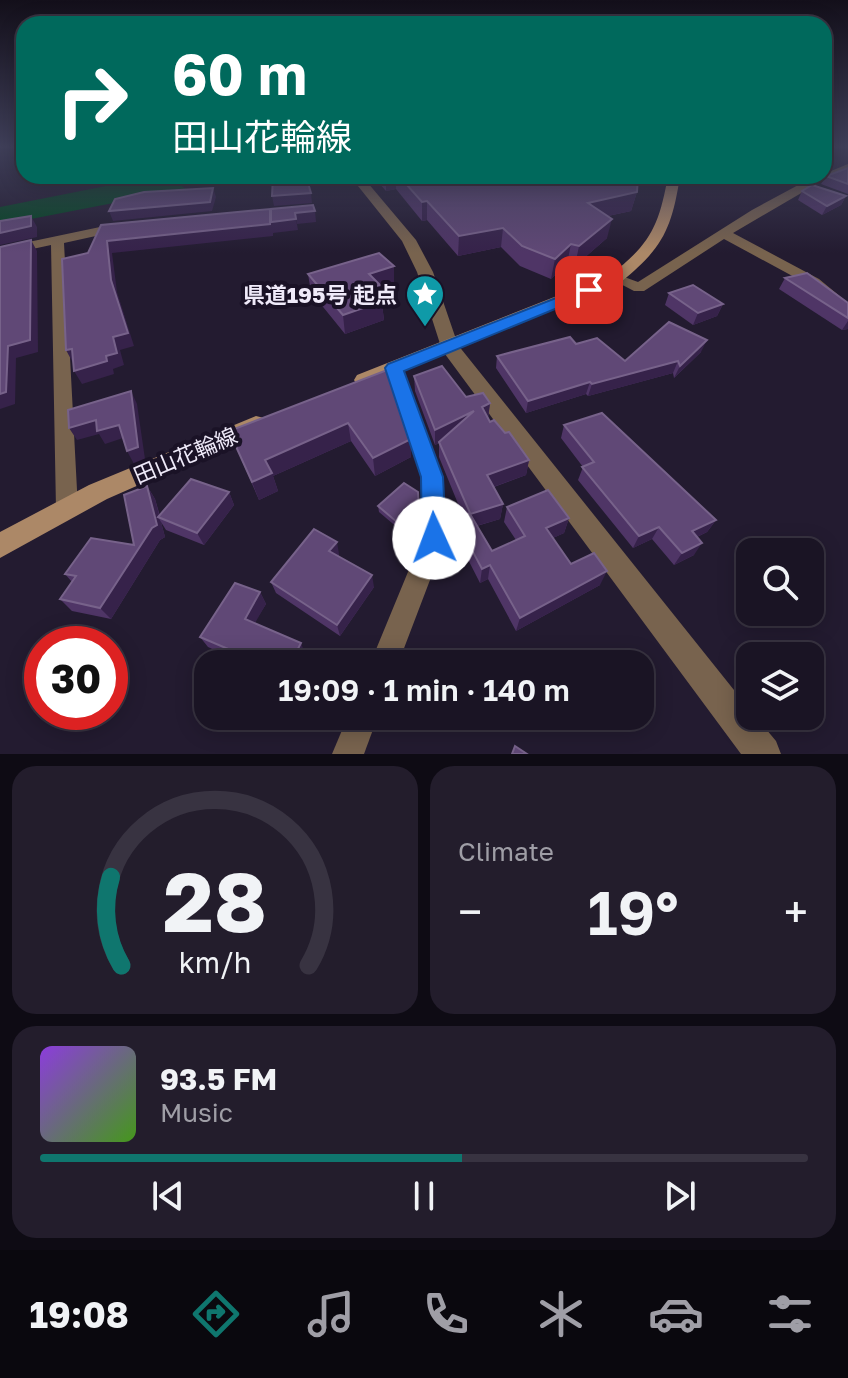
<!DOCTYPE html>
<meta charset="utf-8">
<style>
:root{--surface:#1a1424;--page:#231d2c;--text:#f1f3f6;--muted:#9f9ea6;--line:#383341;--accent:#0f766e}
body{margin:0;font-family:"Golos Text","Noto Sans JP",sans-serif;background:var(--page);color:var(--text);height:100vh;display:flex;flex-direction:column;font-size:30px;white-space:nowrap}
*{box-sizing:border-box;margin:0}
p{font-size:26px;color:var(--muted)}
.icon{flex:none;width:44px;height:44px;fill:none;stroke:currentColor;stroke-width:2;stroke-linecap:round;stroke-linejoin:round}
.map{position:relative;height:754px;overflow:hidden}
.drawer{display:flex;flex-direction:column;gap:12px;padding:12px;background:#0e0b14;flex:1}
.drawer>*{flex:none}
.hud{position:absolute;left:16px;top:16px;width:816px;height:168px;border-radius:24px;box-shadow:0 4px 20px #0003,0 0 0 2px var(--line);background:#00695c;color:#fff;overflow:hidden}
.buttons{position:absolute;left:736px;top:538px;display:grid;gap:16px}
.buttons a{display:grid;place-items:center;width:88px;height:88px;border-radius:16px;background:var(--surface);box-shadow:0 4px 20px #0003,0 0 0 2px var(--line);font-size:40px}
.speed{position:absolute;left:24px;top:626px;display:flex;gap:16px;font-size:40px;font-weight:700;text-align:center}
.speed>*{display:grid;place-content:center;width:104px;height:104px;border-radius:50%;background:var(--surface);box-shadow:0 4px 20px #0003,0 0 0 2px var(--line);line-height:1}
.speed .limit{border:12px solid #d22;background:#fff;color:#111}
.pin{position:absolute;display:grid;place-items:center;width:68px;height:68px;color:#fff;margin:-34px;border-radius:16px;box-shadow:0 4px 12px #0006}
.me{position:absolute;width:88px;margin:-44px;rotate:358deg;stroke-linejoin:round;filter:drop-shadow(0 0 6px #0008)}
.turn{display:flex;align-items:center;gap:28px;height:168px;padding:0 24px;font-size:36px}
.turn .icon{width:104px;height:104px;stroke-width:2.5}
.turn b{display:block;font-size:56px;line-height:68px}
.big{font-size:60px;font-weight:600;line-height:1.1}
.drawer .tile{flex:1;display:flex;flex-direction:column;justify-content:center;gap:12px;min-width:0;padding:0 28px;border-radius:24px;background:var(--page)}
.drawer .dial{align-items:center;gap:0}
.dial svg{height:208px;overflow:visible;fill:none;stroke:var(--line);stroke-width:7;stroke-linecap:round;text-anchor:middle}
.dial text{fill:var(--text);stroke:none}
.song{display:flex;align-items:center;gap:24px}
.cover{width:96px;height:96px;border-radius:12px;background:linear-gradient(135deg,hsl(270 70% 55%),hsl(100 70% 35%))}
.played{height:8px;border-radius:4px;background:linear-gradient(90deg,var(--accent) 55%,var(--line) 55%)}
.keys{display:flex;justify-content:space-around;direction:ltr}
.heat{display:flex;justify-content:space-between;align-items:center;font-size:44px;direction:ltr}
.drawer .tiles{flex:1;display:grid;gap:12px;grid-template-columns:1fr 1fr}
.tile:last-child{grid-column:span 2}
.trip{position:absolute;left:194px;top:650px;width:460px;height:80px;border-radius:24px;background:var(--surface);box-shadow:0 4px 20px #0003,0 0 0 2px var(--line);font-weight:600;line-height:80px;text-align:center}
.dock{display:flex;height:128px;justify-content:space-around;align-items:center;background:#0a080e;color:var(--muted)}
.dock .icon{width:56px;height:56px}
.dock .on{color:var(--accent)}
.dock b{font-size:36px;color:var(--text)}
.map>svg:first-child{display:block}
</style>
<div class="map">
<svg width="848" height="754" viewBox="0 0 848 754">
<rect width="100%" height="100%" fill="#231b30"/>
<polygon fill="#034621" points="177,183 186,189 0,225 0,207 111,185"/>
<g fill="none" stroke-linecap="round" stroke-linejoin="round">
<g fill="#78634e" fill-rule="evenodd">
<polygon points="824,173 828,176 827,178 733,233 819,279 848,303 848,316 842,314 809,285 724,239 644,291 634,291 609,278 616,274 638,282 752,210 815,176 824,176"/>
<polygon points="119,223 125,227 123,230 64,243 78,509 75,516 67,519 59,516 56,509 51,245 0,256 0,248"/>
<polygon points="394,362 403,368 443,477 446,538 398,664 370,664 422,538 421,477 385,368"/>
<polygon points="348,716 378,716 364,754 332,754"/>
</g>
<g fill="#78634e" fill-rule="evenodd">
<polygon points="848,164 848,171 824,179 819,176"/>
<polygon points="350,176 362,176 416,240 433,272 458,345 750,710 750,716 755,716 776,741 781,754 741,754 442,350 417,272 402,241"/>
</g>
<g fill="#ac8867" fill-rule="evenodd">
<path d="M668 176H680C672 228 663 248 622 281L371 385H357L354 380 357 375 610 275C651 244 659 225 668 176Z"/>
<polygon points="256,416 264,418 267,424 264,430 107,499 0,558 0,532 89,485"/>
</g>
</g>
<g fill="#4f3566">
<polygon points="848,168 848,194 821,184 826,176"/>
<polygon points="373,176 630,176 637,192 631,211 608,216 607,238 575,266 567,264 551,279 520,266 501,247 458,256 427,220 422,221 396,189 386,191"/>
<polygon points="802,191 846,196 841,205 822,215 798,200"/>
<polygon points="394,266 394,284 380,289 384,320 345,334 311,292 308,274"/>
<polygon points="785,278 848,303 848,329 842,330 779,289"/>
<polygon points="669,293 723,304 717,316 693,325 665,305"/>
<polygon points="576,344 625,361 701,352 674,378 673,373 588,396 586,394 526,413 496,368 497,356"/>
<polygon points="387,370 411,457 375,476 351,441 273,476 278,491 259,500 229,431"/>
<polygon points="414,376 466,397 490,403 488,418 490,422 529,460 526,475 494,487 503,504 500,519 477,526 492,551 516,540 504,522 507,507 569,518 564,533 553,538 571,564 600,585 516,631 488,579 480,583 455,534 456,520 463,516 439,457 439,443 435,445 415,391"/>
<polygon points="564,425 716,520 707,532 697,537 694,555 674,565 652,539 633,548 578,480 583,467 561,438"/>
<polygon points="147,486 155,499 160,516 229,492 234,505 204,545 166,530 161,522 165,537 160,540 111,619 72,611 60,599 72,582 65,574 134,545"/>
<polygon points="378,506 419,521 405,534 379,512"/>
<polygon points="339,554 338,556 374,587 340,636 276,593 271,582"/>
<polygon points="260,592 266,604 254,623 305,654 300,664 243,664 244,663 208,647 200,637"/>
</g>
<g fill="#36224a">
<polygon points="824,148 838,148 824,152"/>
<polygon points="386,176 396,176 396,189 386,191"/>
<polygon points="213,188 216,197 212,211 113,221 109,211"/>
<polygon points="637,192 631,211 584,221 588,203"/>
<polygon points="311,193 312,203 274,206 272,196"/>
<polygon points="846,196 841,205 822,215 827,206"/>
<polygon points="427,201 427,220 422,221 422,202"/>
<polygon points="270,209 296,219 298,230 273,233 273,230 273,236 112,253 117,292 134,346 120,350 124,365 113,369 114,374 82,384 74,371 106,356 113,337 111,280 107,241"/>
<polygon points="315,211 316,222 297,224 295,213"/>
<polygon points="31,216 37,227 37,237 0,245 0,233"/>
<polygon points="612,219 607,238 575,266 579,246"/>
<polygon points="503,228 501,247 458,256 459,236"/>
<polygon points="31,240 37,251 38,352 16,358 15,404 0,409 0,394 8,346"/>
<polygon points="571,244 567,264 551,279 555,259"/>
<polygon points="394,266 394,284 380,289 384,320 345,334 343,315 369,274"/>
<polygon points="723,304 717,316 693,325 698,313"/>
<polygon points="848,321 848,329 842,330"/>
<polygon points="707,340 701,352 674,378 680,366"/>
<polygon points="72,349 73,363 66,350"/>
<polygon points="678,361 673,373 588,396 592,384"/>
<polygon points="590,382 586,394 526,413 528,401"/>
<polygon points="131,391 137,404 145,459 134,464 127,451"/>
<polygon points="490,403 488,418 480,422 482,407"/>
<polygon points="474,411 473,426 435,445 435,430"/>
<polygon points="96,420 119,425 126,437 105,444 99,434 77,440 69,428"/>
<polygon points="348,423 351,441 273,476 278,491 259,500 252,482 265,460"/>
<polygon points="411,439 411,457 375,476 373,458"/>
<polygon points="529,460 526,475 485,490 487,475"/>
<polygon points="147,486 155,499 160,518 158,517 161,522 165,537 160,540 111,619 100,608 152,528"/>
<polygon points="229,492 234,505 204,545 197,533"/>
<polygon points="503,504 500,519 469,528 470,514"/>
<polygon points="419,514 419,521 405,534 404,528"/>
<polygon points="569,518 564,533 542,543 546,528"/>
<polygon points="716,520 707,532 684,543 692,531"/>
<polygon points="659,527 652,539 633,548 639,536"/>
<polygon points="337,542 339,554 332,563 329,551"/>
<polygon points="702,543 694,555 674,565 682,553"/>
<polygon points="490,565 488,579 480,583 482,569"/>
<polygon points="607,571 600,585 516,631 520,618"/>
<polygon points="372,575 374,587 340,636 337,625"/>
<polygon points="260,592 266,604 251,630 245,619"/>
<polygon points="301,643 305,654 300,664 290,664"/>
</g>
<g fill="#604876" stroke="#77628a" stroke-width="2">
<polygon points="848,168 848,184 826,176"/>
<polygon points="273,176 306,176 311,193 272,196"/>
<polygon points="399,176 630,176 638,177 637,192 588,203 612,219 579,246 571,244 555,259 522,246 503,228 459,236 427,201 422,202"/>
<polygon points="812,185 846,196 827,206 802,191"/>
<polygon points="213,188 210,202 109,211 115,199 144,192"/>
<polygon points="313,205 315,211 295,213 296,219 271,222 271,209"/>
<polygon points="270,209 270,224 107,241 111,280 128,333 113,337 117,353 106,356 107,361 74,371 72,349 66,350 62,259 88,253 101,225"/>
<polygon points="31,216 31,226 0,233 0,221"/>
<polygon points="31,240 30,340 8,346 6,392 0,394 0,247"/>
<polygon points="379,253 394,266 369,274 380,285 370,288 383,301 343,315 308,274"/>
<polygon points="807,273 848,303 848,318 785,278"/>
<polygon points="693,285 723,304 698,313 669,293"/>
<polygon points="669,322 707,340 680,366 678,361 592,384 590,382 528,401 497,356 570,337 576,344 597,338 625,361"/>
<polygon points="442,366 466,397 483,393 490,403 482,407 490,422 494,420 505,433 509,432 529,460 487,475 503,504 470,514 492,551 525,536 507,507 548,490 569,518 546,528 571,564 594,553 607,571 520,618 490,565 482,569 456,520 470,513 439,442 474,411 435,430 414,376"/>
<polygon points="387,370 411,439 373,458 348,423 265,460 272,473 252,482 229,431"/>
<polygon points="131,391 138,447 127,451 119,425 97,431 96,420 69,428 68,410"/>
<polygon points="602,413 716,520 692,531 702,543 682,553 659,527 639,536 582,467 594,462 564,425"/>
<polygon points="191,479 229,492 197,533 158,517"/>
<polygon points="404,483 418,492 419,514 404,528 378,506"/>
<polygon points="147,486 157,525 152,528 100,608 60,599 76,576 65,574 91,538 134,545 124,495"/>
<polygon points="314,529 337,542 329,551 372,575 337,625 271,582"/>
<polygon points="235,583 260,592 245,619 301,643 290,664 243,664 247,657 200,637"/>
<polygon points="515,746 527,754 512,754"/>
</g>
<linearGradient id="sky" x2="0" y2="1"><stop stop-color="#130f1a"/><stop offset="0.58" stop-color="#3f3f59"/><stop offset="1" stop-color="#3f3f59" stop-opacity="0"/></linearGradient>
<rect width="848" height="253" fill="url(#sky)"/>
<polygon fill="#1a73e8" stroke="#114b97" stroke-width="2" points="589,285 596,290 594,293 404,371 443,477 446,538 443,546 434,549 425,546 422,538 421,477 385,368 388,364"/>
<defs>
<g id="sight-pin" transform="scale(2)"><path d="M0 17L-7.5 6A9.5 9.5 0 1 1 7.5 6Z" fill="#0f9aa8" stroke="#1a1226"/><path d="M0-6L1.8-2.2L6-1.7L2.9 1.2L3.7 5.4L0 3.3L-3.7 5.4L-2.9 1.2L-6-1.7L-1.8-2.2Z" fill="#fff"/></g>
</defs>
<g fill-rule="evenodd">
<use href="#sight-pin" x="425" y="294"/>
</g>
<g text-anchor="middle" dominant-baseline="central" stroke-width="8" stroke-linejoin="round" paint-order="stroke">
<g font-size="22" font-weight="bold" fill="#efeaf9" stroke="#1a1226" text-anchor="end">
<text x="397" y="294">県道195号 起点</text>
</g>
<g font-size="22" fill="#efeaf9" stroke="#1a1226">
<text transform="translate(185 455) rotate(-23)">田山花輪線</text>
</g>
</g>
</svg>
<div class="buttons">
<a><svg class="icon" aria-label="search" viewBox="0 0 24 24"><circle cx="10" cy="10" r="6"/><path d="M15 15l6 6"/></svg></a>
<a><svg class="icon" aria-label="layers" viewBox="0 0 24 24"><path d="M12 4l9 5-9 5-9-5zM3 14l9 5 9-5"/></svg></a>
</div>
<div class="speed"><div class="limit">30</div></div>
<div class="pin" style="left:589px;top:290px;background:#d93025"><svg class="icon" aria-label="arrive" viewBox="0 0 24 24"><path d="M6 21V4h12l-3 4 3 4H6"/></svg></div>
<svg class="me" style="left:434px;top:538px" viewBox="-20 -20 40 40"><circle r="19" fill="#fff"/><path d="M0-13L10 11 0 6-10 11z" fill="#1a73e8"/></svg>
<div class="trip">19:09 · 1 min · 140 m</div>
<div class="hud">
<div class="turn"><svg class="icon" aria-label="right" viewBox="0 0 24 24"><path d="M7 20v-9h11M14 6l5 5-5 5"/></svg><div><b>60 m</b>田山花輪線</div></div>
</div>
</div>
<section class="drawer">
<div class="tiles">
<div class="tile dial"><svg viewBox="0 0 100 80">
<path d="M14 69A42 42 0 1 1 86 69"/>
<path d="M14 69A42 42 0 0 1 10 35" stroke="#0f766e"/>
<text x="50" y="56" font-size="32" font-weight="700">28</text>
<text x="50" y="72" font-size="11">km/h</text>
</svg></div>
<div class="tile"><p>Climate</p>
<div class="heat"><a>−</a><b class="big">19°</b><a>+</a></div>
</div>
<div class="tile">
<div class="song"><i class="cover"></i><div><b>93.5 FM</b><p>Music</p></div></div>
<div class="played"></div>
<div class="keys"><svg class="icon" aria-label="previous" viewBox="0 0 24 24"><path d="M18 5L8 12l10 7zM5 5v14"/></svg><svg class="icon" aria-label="pause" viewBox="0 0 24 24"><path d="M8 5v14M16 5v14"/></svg><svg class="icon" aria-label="next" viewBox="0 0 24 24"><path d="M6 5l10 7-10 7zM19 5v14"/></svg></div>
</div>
</div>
</section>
<nav class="dock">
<b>19:08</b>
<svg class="icon on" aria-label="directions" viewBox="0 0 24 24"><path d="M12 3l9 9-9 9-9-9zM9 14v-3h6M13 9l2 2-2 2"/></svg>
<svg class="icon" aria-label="music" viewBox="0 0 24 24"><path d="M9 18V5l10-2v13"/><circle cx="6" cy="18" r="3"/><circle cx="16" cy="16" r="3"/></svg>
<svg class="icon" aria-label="phone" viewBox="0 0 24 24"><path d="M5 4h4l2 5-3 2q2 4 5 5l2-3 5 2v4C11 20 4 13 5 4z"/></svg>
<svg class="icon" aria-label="climate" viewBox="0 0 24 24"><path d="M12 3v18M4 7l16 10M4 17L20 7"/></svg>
<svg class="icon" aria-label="car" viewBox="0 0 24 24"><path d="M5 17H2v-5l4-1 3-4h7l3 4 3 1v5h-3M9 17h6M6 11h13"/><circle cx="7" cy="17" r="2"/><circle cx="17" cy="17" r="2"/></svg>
<svg class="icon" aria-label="filters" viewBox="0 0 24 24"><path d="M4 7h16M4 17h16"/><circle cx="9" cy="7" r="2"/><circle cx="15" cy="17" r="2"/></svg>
</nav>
